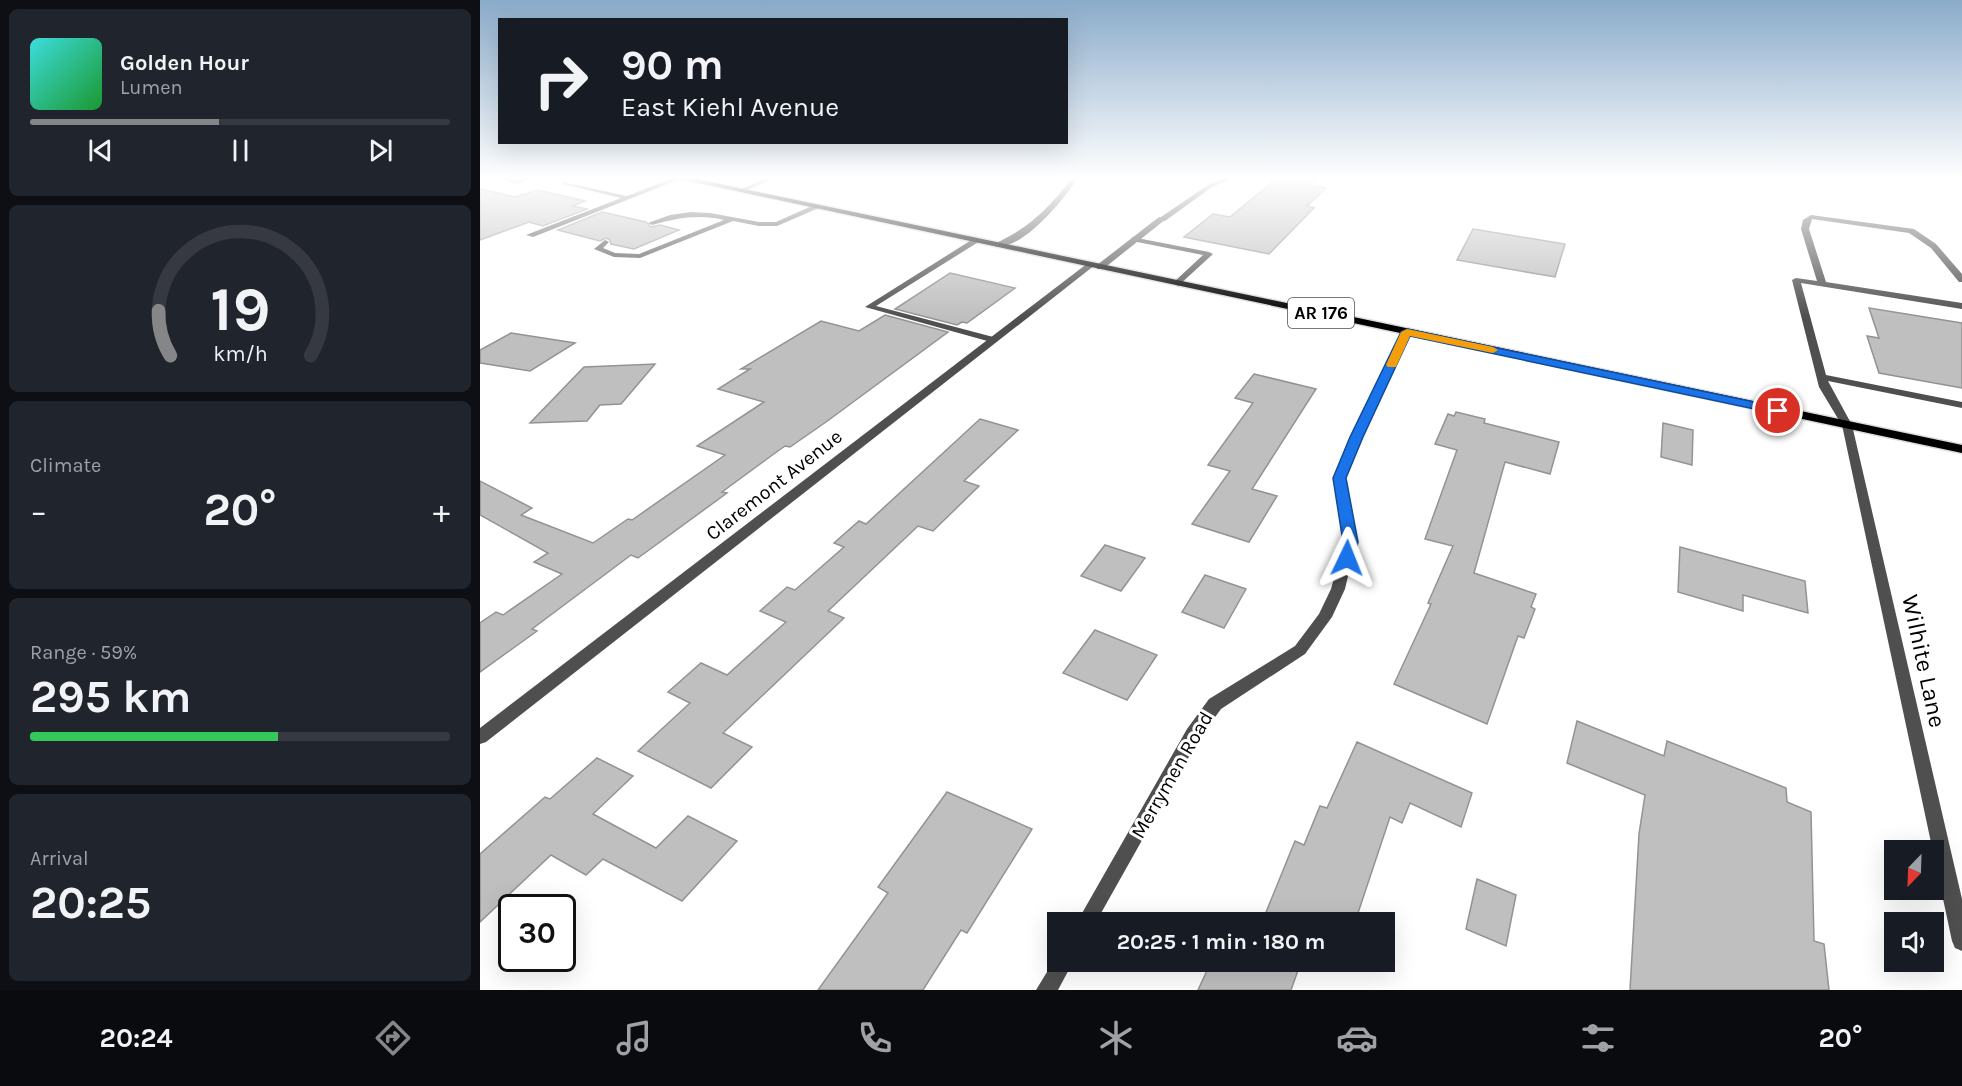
<!DOCTYPE html>
<meta charset="utf-8">
<style>
:root{--surface:#171b24;--page:#20242c;--text:#f1f3f6;--muted:#9ea1a6;--line:#363941;--accent:#858687}
body{margin:0;font-family:Karla,sans-serif;background:var(--page);color:var(--text);height:100vh;display:flex;flex-direction:column;font-size:22px;white-space:nowrap}
*{box-sizing:border-box;margin:0}
p{font-size:20px;color:var(--muted)}
.icon{flex:none;width:33px;height:33px;fill:none;stroke:currentColor;stroke-width:2;stroke-linecap:round;stroke-linejoin:round}
.map{position:relative;flex:1;overflow:hidden}
.side{display:flex;flex-direction:column;gap:9px;padding:9px;background:#0d0f14;width:480px}
.side>*{flex:none}
.top-card{position:absolute;left:18px;top:18px;width:570px;height:126px;border-radius:0px;box-shadow:0 6px 24px #0002;background:#171b24;color:var(--text);overflow:hidden}
.needle{width:39px;rotate:203deg}
.tools{position:absolute;left:1404px;top:840px;display:grid;gap:12px}
.tools a{display:grid;place-items:center;width:60px;height:60px;border-radius:0px;background:var(--surface);box-shadow:0 6px 24px #0002;font-size:30px}
.speed{position:absolute;left:18px;top:894px;display:flex;gap:12px;font-size:30px;font-weight:700;text-align:center}
.speed>*{display:grid;place-content:center;width:78px;height:78px;border-radius:50%;background:var(--surface);box-shadow:0 6px 24px #0002;line-height:1}
.speed .limit{border:3px solid #111;border-radius:9px;background:#fff;color:#111}
.pin{position:absolute;display:grid;place-items:center;width:51px;height:51px;color:#fff;margin:-26px;border:3px solid #fff;border-radius:50%;box-shadow:0 2px 6px #0007}
.me{position:absolute;width:66px;margin:-33px;rotate:2deg;stroke-linejoin:round;filter:drop-shadow(0 0 4px #0008)}
.turn{display:flex;align-items:center;gap:21px;height:126px;padding:0 24px;font-size:27px}
.turn .icon{width:78px;height:78px;stroke-width:2.5}
.turn b{display:block;font-size:42px;line-height:51px}
.big{font-size:45px;font-weight:700;line-height:1.1}
.side .widget{flex:1;display:flex;flex-direction:column;justify-content:center;gap:9px;min-width:0;padding:0 21px;border-radius:9px;background:var(--page)}
.side .dial{align-items:center;gap:0}
.dial svg{height:156px;overflow:visible;fill:none;stroke:var(--line);stroke-width:7;stroke-linecap:round;text-anchor:middle}
.dial text{fill:var(--text);stroke:none}
.song{display:flex;align-items:center;gap:18px}
.cover{width:72px;height:72px;border-radius:9px;background:linear-gradient(135deg,hsl(180 70% 55%),hsl(130 70% 35%))}
.played{height:6px;border-radius:3px;background:linear-gradient(90deg,var(--accent) 45%,var(--line) 45%)}
.keys{display:flex;justify-content:space-around;direction:ltr}
.heat{display:flex;justify-content:space-between;align-items:center;font-size:33px;direction:ltr}
.charge{height:9px;border-radius:4px;background:linear-gradient(90deg,#34c759 59%,var(--line) 0)}
.trip{position:absolute;left:567px;top:912px;width:348px;height:60px;border-radius:0px;background:var(--surface);box-shadow:0 6px 24px #0002;font-weight:700;line-height:60px;text-align:center}
.tabs{display:flex;height:96px;justify-content:space-around;align-items:center;background:#090b0e;color:var(--muted)}
.tabs .icon{width:42px;height:42px}
.tabs .current{color:var(--accent)}
.tabs b{font-size:27px;color:var(--text)}
main{display:flex;flex:1;min-height:0}
.map>svg:first-child{display:block}
</style>
<main>
<section class="side">
<div class="widget">
<div class="song"><i class="cover"></i><div><b>Golden Hour</b><p>Lumen</p></div></div>
<div class="played"></div>
<div class="keys"><svg class="icon" aria-label="previous" viewBox="0 0 24 24"><path d="M18 5L8 12l10 7zM5 5v14"/></svg><svg class="icon" aria-label="pause" viewBox="0 0 24 24"><path d="M8 5v14M16 5v14"/></svg><svg class="icon" aria-label="next" viewBox="0 0 24 24"><path d="M6 5l10 7-10 7zM19 5v14"/></svg></div>
</div>
<div class="widget dial"><svg viewBox="0 0 100 80">
<path d="M14 69A42 42 0 1 1 86 69"/>
<path d="M14 69A42 42 0 0 1 8 46" stroke="#858687"/>
<text x="50" y="56" font-size="32" font-weight="700">19</text>
<text x="50" y="72" font-size="11">km/h</text>
</svg></div>
<div class="widget"><p>Climate</p>
<div class="heat"><a>−</a><b class="big">20°</b><a>+</a></div>
</div>
<div class="widget"><p>Range · 59%</p><b class="big">295 km</b><div class="charge"></div></div>
<div class="widget"><p>Arrival</p><b class="big">20:25</b></div>
</section>
<div class="map">
<svg width="1482" height="990" viewBox="0 0 1482 990">
<rect width="100%" height="100%" fill="#fff"/>
<g fill="#bfbfbf" stroke="#939393" stroke-width="1.5">
<polygon points="800,178 838,178 830,185 846,188 827,206 834,208 789,254 704,237 733,214 750,217 795,180"/>
<polygon points="0,189 35,197 58,190 105,201 93,206 107,209 63,226 49,222 0,240"/>
<polygon points="122,212 166,222 171,227 180,225 199,230 154,249 131,244 130,240 126,238 120,241 78,230"/>
<polygon points="993,229 1085,244 1075,277 977,260"/>
<polygon points="470,273 535,288 487,323 482,322 477,325 415,309"/>
<polygon points="1389,308 1482,323 1482,388 1399,373 1387,336 1399,338"/>
<polygon points="405,315 468,332 346,422 310,447 305,446 291,456 242,492 247,493 158,558 151,555 52,629 57,631 0,672 0,623 16,612 23,615 82,574 54,562 68,553 0,515 0,481 52,508 41,515 113,543 148,519 152,520 245,455 217,446 284,402 238,389 270,369 261,369 341,321 379,331"/>
<polygon points="31,333 95,343 50,371 0,363 0,350"/>
<polygon points="175,364 141,404 120,405 107,421 50,423 104,367"/>
<polygon points="774,374 836,389 772,489 797,496 769,542 712,524 750,471 728,465 773,403 755,398"/>
<polygon points="976,412 1005,419 1004,423 1079,442 1070,474 1025,462 994,573 1056,594 1051,607 1055,609 1044,638 1038,636 1007,724 914,684 951,604 948,603 973,546 945,539 977,450 955,444 968,414 974,416"/>
<polygon points="500,419 538,430 484,481 499,486 453,531 438,526 348,611 364,618 243,733 272,747 231,788 158,751 210,703 188,692 221,663 247,675 306,622 280,611 307,587 315,590 364,547 354,543 379,521 386,524"/>
<polygon points="1183,423 1213,430 1212,465 1181,457"/>
<polygon points="625,545 665,558 641,591 601,576"/>
<polygon points="1200,547 1325,581 1328,613 1263,595 1263,611 1198,592"/>
<polygon points="725,575 766,589 744,628 702,612"/>
<polygon points="615,630 677,655 647,700 583,673"/>
<polygon points="1097,721 1184,756 1187,741 1306,788 1307,802 1331,812 1334,941 1344,944 1349,990 1150,990 1159,834 1165,795 1087,763"/>
<polygon points="877,742 992,793 981,827 930,803 922,823 910,817 875,922 782,922 815,841 824,845 840,806 847,808"/>
<polygon points="117,758 153,776 113,814 176,848 208,816 257,841 202,901 123,859 106,875 71,855 0,922 0,854 65,797 70,799"/>
<polygon points="467,792 552,829 487,933 481,930 443,990 338,990 408,893 398,887"/>
<polygon points="997,879 1036,895 1026,946 986,929"/>
<polygon points="731,962 821,962 811,990 718,990"/>
</g>
<g fill="none" stroke-linecap="round" stroke-linejoin="round">
<g stroke="#dbdbdb" stroke-width="3">
<polygon id="primary" points="195,178 212,178 1482,445 1482,453"/>
</g>
<g fill="#4f4f4f" fill-rule="evenodd">
<polygon points="19,178 37,180 51,178 37,184"/>
<polygon points="193,178 203,178 53,237 46,235 141,198 83,184 83,182 147,196"/>
<polygon points="286,178 295,178 262,192 257,191"/>
<polygon points="302,178 311,178 308,180"/>
<path d="M592 178H598C583 200 545 248 516 247V243C549 228 570 207 592 178Z"/>
<polygon points="745,178 752,179 732,187 685,221 678,219 728,185"/>
<path d="M334 205 341 207 297 226H279L253 221 160 258 134 257 114 249 125 240 129 242 123 248 135 253 159 254 244 220C218 214 197 218 172 225L168 223 190 215 211 212 230 213 279 222H296Z"/>
<polygon points="1331,215 1434,229 1456,244 1482,274 1482,282 1479,282 1451,248 1429,233 1332,219 1329,229 1346,282 1482,303 1482,309 1321,283 1346,375 1482,402 1482,408 1348,381 1372,425 1371,427 1363,427 1339,387 1312,280 1316,278 1337,281 1321,229 1323,220"/>
<polygon points="652,237 729,252 733,254 698,286 694,283 695,281 723,255 652,241"/>
<polygon points="493,239 500,241 396,306 517,338 517,342 511,342 385,307"/>
</g>
<g fill="#4f4f4f" fill-rule="evenodd">
<polygon points="679,217 686,219 623,269 617,269 617,265"/>
<polygon points="608,263 615,265 6,742 0,744 0,728"/>
<polygon points="927,329 932,332 883,437 866,478 876,542 865,589 852,617 825,654 741,709 719,739 616,922 597,922 707,729 729,699 815,646 839,614 851,589 864,542 854,478 871,437 922,332"/>
<polygon points="1367,422 1372,425 1482,899 1482,951 1475,948 1472,941 1362,425"/>
<polygon points="578,954 578,962 593,962 578,990 556,990"/>
</g>
<use href="#primary" fill="#000" fill-rule="evenodd"/>
</g>
<linearGradient id="sky" x2="0" y2="1"><stop stop-color="#8aabca"/><stop offset="0.56" stop-color="#fff"/><stop offset="1" stop-color="#fff" stop-opacity="0"/></linearGradient>
<rect width="1482" height="317" fill="url(#sky)"/>
<polygon fill="#1a73e8" stroke="#114b97" stroke-width="1.5" points="927,329 1298,407 1304,411 1298,414 930,336 883,437 866,478 878,542 874,558 867,563 859,558 863,542 853,478 870,437 921,332"/>
<polygon fill="#f59e0b" points="927,329 1013,347 1018,350 1013,353 930,336 916,367 908,367 906,365 921,332"/>
<g text-anchor="middle" dominant-baseline="central" stroke-width="6" stroke-linejoin="round" paint-order="stroke">
<rect fill="#fff" stroke="#4c4c4c" stroke-width="1.5" x="808" y="298" width="66" height="30" rx="4.5"/>
<g font-size="18" font-weight="bold" fill="#000">
<text x="841" y="313">AR 176</text>
</g>
<g font-size="20" fill="#000" stroke="#fff">
<text transform="translate(294 485) rotate(-38)">Claremont Avenue</text>
<text transform="translate(692 775) rotate(-60)">Merrymen Road</text>
</g>
<g font-size="24" fill="#000" stroke="#fff">
<text transform="translate(1444 661) rotate(78)">Wilhite Lane</text>
</g>
</g>
</svg>
<div class="tools">
<a><svg class="needle" viewBox="-14 -14 28 28"><path d="M0-13l5 13h-10z" fill="#e53935"/><path d="M0 13l5-13h-10z" fill="#9ea1a6"/></svg></a>
<a><svg class="icon" aria-label="sound" viewBox="0 0 24 24"><path d="M4 9h4l5-4v14l-5-4H4zM17 9q2 3 0 6"/></svg></a>
</div>
<div class="speed"><div class="limit">30</div></div>
<div class="pin" style="left:1298px;top:411px;background:#d93025"><svg class="icon" aria-label="arrive" viewBox="0 0 24 24"><path d="M6 21V4h12l-3 4 3 4H6"/></svg></div>
<svg class="me" style="left:867px;top:558px" viewBox="-20 -20 40 40"><path d="M0-17L14 15 0 8-14 15z" fill="#1a73e8" stroke="#fff" stroke-width="4"/></svg>
<div class="trip">20:25 · 1 min · 180 m</div>
<div class="top-card">
<div class="turn"><svg class="icon" aria-label="right" viewBox="0 0 24 24"><path d="M7 20v-9h11M14 6l5 5-5 5"/></svg><div><b>90 m</b>East Kiehl Avenue</div></div>
</div>
</div>
</main>
<nav class="tabs">
<b>20:24</b>
<svg class="icon current" aria-label="directions" viewBox="0 0 24 24"><path d="M12 3l9 9-9 9-9-9zM9 14v-3h6M13 9l2 2-2 2"/></svg>
<svg class="icon" aria-label="music" viewBox="0 0 24 24"><path d="M9 18V5l10-2v13"/><circle cx="6" cy="18" r="3"/><circle cx="16" cy="16" r="3"/></svg>
<svg class="icon" aria-label="phone" viewBox="0 0 24 24"><path d="M5 4h4l2 5-3 2q2 4 5 5l2-3 5 2v4C11 20 4 13 5 4z"/></svg>
<svg class="icon" aria-label="climate" viewBox="0 0 24 24"><path d="M12 3v18M4 7l16 10M4 17L20 7"/></svg>
<svg class="icon" aria-label="car" viewBox="0 0 24 24"><path d="M5 17H2v-5l4-1 3-4h7l3 4 3 1v5h-3M9 17h6M6 11h13"/><circle cx="7" cy="17" r="2"/><circle cx="17" cy="17" r="2"/></svg>
<svg class="icon" aria-label="filters" viewBox="0 0 24 24"><path d="M4 7h16M4 17h16"/><circle cx="9" cy="7" r="2"/><circle cx="15" cy="17" r="2"/></svg>
<b>20°</b>
</nav>
